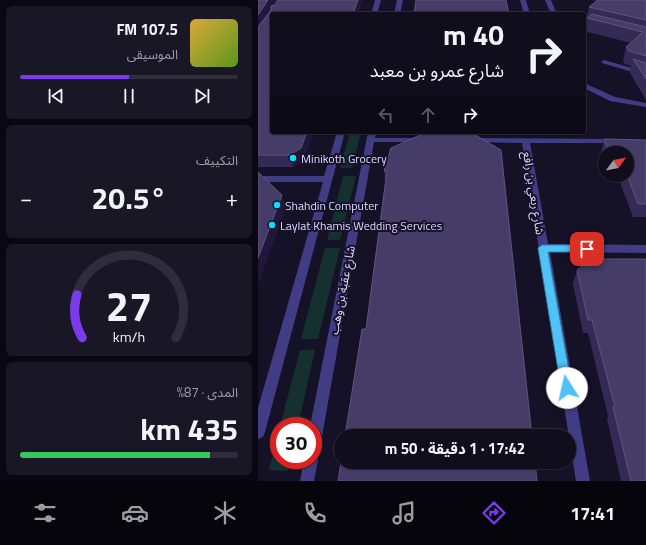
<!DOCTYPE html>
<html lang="ar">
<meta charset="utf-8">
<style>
:root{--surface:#100d1d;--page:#191626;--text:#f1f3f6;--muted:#9c9ca4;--line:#302d3b;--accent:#7c3aed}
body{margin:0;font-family:"Titillium Web","Noto Sans Arabic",sans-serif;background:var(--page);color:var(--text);direction:rtl;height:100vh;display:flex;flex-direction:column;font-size:15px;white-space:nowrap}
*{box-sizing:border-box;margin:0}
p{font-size:13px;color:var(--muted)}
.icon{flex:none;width:22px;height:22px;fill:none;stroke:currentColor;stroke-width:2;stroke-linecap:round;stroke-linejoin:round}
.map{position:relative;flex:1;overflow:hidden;direction:ltr}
.side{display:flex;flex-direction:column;gap:6px;padding:6px;background:#090710;width:258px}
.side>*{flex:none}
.top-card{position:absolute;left:12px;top:12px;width:316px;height:122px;border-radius:4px;box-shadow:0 1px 3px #0004,0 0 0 1px var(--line);direction:rtl;background:#100d1d;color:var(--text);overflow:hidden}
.needle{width:26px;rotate:58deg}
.fabs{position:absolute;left:340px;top:146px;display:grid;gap:8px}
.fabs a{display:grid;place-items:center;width:36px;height:36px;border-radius:50%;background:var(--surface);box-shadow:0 1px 3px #0004,0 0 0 1px var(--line);font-size:20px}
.speed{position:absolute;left:12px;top:417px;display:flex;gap:8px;font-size:20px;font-weight:700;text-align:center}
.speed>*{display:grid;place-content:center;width:52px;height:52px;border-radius:50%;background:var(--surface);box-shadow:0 1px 3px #0004,0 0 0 1px var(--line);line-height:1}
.speed .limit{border:6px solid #d22;background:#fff;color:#111}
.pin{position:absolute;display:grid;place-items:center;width:34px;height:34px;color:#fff;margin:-17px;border-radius:8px;box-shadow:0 2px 6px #0006}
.me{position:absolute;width:44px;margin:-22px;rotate:350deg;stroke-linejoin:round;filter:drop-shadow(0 0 3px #0008)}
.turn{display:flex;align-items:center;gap:14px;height:84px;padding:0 16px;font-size:18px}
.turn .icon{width:52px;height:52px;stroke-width:2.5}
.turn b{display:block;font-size:28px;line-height:34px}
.lanes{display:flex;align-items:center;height:38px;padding:0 16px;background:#0003;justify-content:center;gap:20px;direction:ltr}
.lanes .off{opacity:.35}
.big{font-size:30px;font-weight:700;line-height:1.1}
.side .widget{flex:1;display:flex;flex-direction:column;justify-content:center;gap:6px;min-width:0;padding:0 14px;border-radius:6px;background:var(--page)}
.side .dial{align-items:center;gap:0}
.dial svg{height:104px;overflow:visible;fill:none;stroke:var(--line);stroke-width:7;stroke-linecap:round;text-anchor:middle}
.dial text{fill:var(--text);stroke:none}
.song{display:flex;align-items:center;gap:12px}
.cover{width:48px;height:48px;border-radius:6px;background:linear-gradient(135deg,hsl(40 70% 55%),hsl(90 70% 35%))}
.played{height:4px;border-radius:2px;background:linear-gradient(90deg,var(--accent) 50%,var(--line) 50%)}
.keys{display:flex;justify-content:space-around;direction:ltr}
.heat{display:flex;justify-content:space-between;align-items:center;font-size:22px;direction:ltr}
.charge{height:6px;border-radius:3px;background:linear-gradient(90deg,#34c759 87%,var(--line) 0)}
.trip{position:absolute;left:76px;top:429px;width:242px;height:40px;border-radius:20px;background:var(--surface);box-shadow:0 1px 3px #0004,0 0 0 1px var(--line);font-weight:700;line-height:40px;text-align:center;direction:rtl}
.dock{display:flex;height:64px;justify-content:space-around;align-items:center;background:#06050c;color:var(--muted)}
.dock .icon{width:28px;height:28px}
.dock .on{color:var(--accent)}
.dock b{font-size:18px;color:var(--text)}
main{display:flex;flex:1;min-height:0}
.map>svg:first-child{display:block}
</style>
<main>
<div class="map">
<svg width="388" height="481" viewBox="0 0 388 481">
<rect width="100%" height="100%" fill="#151127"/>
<g fill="#143130">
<polygon points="92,132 103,132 94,168 82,168"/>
<polygon points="85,176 98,176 82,240 69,240"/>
<polygon points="67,248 82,248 60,339 43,339"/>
<polygon points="42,350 57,350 40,426 22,426"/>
<polygon points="21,431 21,460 33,460 30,471 11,470"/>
</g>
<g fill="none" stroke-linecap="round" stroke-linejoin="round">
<g fill="#403d84" fill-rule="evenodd">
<polygon points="117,0 123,0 119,14 113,14"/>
<polygon points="139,0 145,0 142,14 136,14"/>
<polygon points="262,0 268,0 272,14 266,14"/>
<polygon points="287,0 293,0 299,14 293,14"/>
<polygon points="346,60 388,72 388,76 344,63 343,62"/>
<polygon points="326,83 357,97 388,103 388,107 352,101 326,88"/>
<polygon points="79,132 87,132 7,432 5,437 0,439 0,408 65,182 0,182 0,176 66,176"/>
<polygon points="110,132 118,132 117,138 164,138 168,140 164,142 116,142 62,448 60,453 57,454 60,460 56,481 42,481 46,460 55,460 55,426 52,426"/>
<polygon points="211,138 358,139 362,141 358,143 272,143 290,244 388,245 388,253 292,252 332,481 318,481 264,143 214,142 210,140"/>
</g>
</g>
<g fill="#332a55">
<polygon points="0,0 19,0 16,5 17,5 20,0 104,0 100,14 14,14 46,160 35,167 0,167"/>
<polygon points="334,0 388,0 388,100 372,73 373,66 367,64 365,61 368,47 373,43 326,31 331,7 339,1"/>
<polygon points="346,139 388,140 388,217 375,217 362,182 352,181 350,175 369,175 369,153 347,153 347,165 343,152"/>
<polygon points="133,148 270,402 108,329 127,182 126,171"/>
<polygon points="319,270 388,481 363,481 349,419 350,416 330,333 325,333 315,284"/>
</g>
<g fill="#1f183b">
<polygon points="10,0 19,0 0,29 0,15"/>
<polygon points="100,0 104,0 100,14 95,14"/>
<polygon points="49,132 56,132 46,160 35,167 32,155"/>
<polygon points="24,195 28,208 0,285 0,258"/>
</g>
<g fill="#453d67" stroke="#5d557f">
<polygon points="0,0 10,0 0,15"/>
<polygon points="20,0 100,0 95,14 14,14 14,132 49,132 43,148 32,155 0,155 0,27 13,10 13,6 17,5"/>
<polygon points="158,0 248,0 251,14 156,14"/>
<polygon points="340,0 388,0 388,20 331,7"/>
<polygon points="334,14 388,27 388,56 371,51 368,47 385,32 329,18"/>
<polygon points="375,59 388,63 388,79"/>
<polygon points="169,132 212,132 243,150 274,436 87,436 104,329 108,329 129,171 126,171 133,148"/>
<polygon points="346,139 388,140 388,204 380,204 369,175 369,153 351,153"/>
<polygon points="0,172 24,195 0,258"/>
<polygon points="332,259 388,259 388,481 373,481 355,407 357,407 334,320 330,320 319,270"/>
<polygon points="83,462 277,462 279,481 80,481"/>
</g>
<polygon fill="#4fc3f7" stroke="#337fa1" points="284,245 329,245 334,249 329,252 290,252 314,388 313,392 309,393 304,392 303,388 280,248"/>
<g fill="#0bdef7" stroke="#151127" stroke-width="1.5">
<circle cx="35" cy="158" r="4"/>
<circle cx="19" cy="205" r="4"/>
<circle cx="14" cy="225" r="4"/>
</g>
<g text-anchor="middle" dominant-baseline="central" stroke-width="4" stroke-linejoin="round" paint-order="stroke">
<g font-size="12" fill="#ddd8fe" stroke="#151127" text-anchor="start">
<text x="43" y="158">Minikoth Grocery</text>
<text x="27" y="205">Shahdin Computer</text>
<text x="22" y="225">Laylat Khamis Wedding Services</text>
</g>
<g font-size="12" fill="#ddd8fe" stroke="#151127">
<text transform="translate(276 193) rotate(81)">شارع ربعي بن رافع</text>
<text transform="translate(84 290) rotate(-79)">شارع عقبة بن وهب</text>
</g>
</g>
</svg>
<div class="fabs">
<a><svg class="needle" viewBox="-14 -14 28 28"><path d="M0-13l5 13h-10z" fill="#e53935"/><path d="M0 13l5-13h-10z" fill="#9c9ca4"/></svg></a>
</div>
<div class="speed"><div class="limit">30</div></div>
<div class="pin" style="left:329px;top:249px;background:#d93025"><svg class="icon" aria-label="arrive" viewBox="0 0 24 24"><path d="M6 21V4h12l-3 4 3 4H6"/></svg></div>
<svg class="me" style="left:309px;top:388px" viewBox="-20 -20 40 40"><circle r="19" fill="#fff"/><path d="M0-13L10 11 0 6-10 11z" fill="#4fc3f7"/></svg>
<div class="trip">17:42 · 1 دقيقة · 50 m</div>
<div class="top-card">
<div class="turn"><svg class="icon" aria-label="right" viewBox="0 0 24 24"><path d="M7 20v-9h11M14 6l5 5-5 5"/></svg><div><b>40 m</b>شارع عمرو بن معبد</div></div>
<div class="lanes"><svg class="icon off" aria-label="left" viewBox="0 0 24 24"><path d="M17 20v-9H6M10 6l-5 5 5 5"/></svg><svg class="icon off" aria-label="ahead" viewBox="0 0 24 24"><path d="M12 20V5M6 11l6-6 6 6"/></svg><svg class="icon" aria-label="right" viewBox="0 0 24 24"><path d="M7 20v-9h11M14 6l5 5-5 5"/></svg></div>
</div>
</div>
<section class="side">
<div class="widget">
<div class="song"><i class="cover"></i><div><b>107.5 FM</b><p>الموسيقى</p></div></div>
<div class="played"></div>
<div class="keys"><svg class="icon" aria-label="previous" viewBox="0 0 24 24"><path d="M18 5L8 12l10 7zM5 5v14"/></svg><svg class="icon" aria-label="pause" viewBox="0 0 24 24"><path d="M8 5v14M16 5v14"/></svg><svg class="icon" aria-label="next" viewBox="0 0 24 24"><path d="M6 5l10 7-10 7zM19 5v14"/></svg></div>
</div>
<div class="widget"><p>التكييف</p>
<div class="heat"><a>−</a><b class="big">20.5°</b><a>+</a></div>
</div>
<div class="widget dial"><svg viewBox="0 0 100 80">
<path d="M14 69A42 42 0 1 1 86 69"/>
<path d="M14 69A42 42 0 0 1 10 36" stroke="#7c3aed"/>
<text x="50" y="56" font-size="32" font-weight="700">27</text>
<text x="50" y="72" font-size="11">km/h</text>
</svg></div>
<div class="widget"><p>المدى · 87%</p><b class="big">435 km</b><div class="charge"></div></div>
</section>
</main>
<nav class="dock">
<b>17:41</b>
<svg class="icon on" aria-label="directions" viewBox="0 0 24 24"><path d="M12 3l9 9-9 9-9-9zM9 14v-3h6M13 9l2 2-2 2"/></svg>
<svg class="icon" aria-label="music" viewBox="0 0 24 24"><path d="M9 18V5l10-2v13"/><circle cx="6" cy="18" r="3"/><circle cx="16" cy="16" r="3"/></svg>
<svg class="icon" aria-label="phone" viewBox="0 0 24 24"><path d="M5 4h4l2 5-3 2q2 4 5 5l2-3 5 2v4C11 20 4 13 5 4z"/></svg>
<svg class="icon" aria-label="climate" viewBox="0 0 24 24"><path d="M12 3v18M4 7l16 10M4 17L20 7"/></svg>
<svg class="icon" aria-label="car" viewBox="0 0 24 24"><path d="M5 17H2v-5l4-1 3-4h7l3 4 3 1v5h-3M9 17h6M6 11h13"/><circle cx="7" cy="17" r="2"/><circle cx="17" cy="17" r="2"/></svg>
<svg class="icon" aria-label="filters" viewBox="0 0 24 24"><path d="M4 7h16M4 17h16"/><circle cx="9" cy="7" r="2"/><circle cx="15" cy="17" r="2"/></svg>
</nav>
